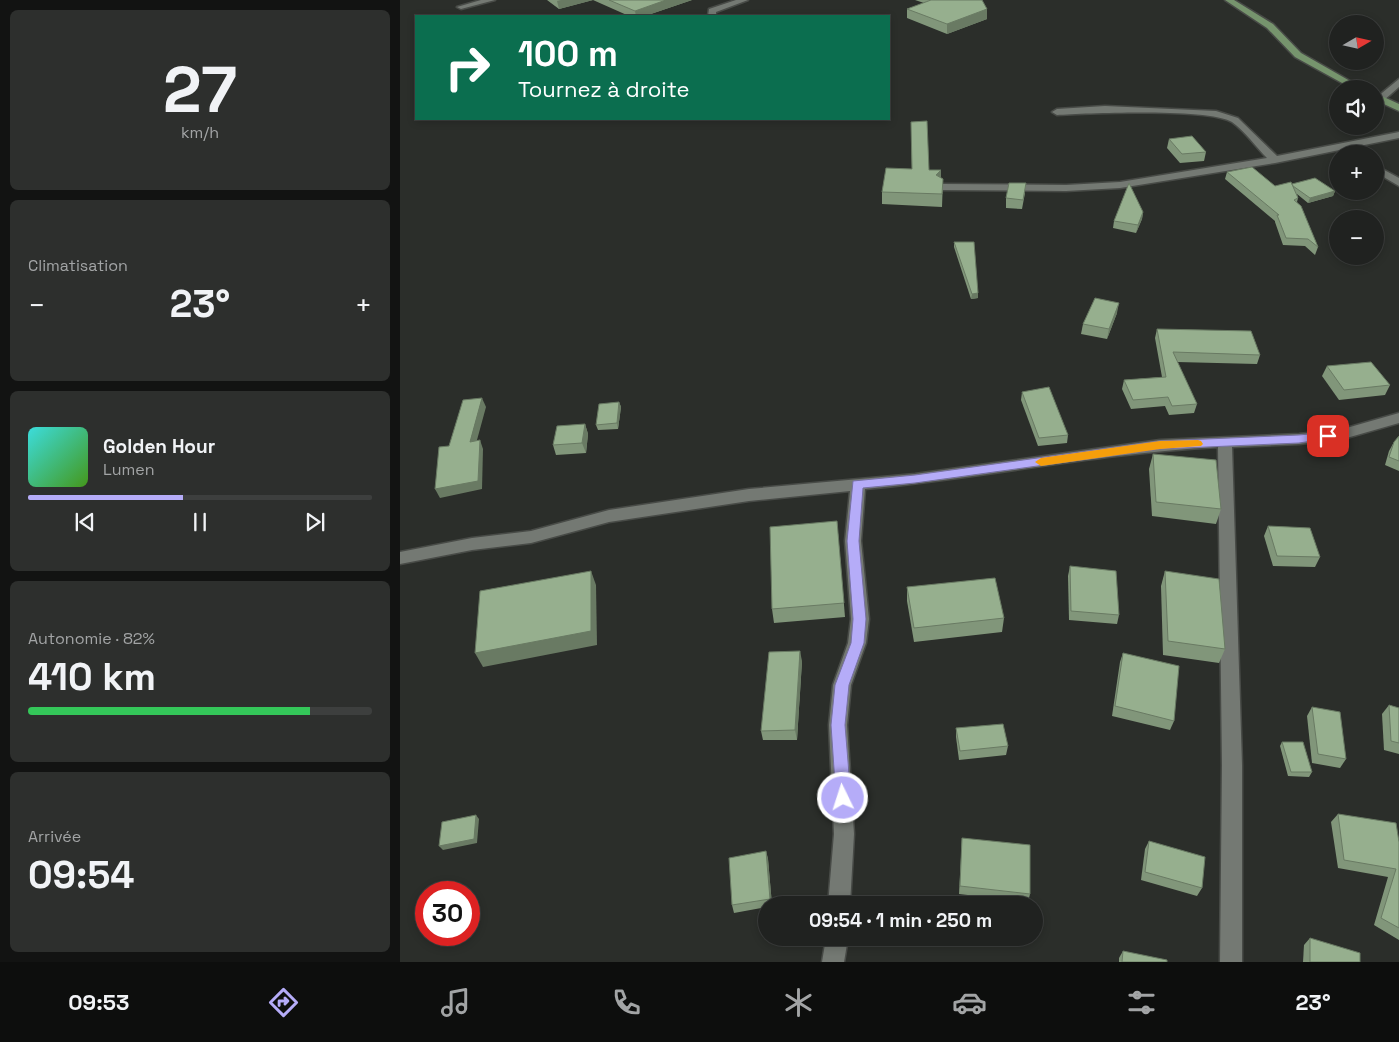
<!DOCTYPE html>
<html lang="fr">
<meta charset="utf-8">
<style>
:root{--surface:#202220;--page:#2d2f2d;--text:#f1f3f6;--muted:#a2a4a5;--line:#3d3f3e;--accent:#b5acf8}
body{margin:0;font-family:"Space Grotesk",sans-serif;background:var(--page);color:var(--text);height:100vh;display:flex;flex-direction:column;font-size:19px;white-space:nowrap}
*{box-sizing:border-box;margin:0}
p{font-size:16px;color:var(--muted)}
.icon{flex:none;width:28px;height:28px;fill:none;stroke:currentColor;stroke-width:2;stroke-linecap:round;stroke-linejoin:round}
.map{position:relative;flex:1;overflow:hidden}
.side{display:flex;flex-direction:column;gap:10px;padding:10px;background:#121312;width:400px}
.side>*{flex:none}
.top-card{position:absolute;left:15px;top:15px;width:475px;height:105px;border-radius:0px;box-shadow:0 2px 8px #0003,0 0 0 1px var(--line);background:#0b6e4f;color:#fff;overflow:hidden}
.needle{width:32px;rotate:81deg}
.fabs{position:absolute;left:929px;top:15px;display:grid;gap:10px}
.fabs a{display:grid;place-items:center;width:55px;height:55px;border-radius:50%;background:var(--surface);box-shadow:0 2px 8px #0003,0 0 0 1px var(--line);font-size:25px}
.speed{position:absolute;left:15px;top:881px;display:flex;gap:10px;font-size:25px;font-weight:700;text-align:center}
.speed>*{display:grid;place-content:center;width:65px;height:65px;border-radius:50%;background:var(--surface);box-shadow:0 2px 8px #0003,0 0 0 1px var(--line);line-height:1}
.speed .limit{border:8px solid #d22;background:#fff;color:#111}
.pin{position:absolute;display:grid;place-items:center;width:42px;height:42px;color:#fff;margin:-21px;border-radius:10px;box-shadow:0 2px 8px #0006}
.me{position:absolute;width:55px;margin:-28px;rotate:356deg;stroke-linejoin:round;filter:drop-shadow(0 0 4px #0008)}
.turn{display:flex;align-items:center;gap:18px;height:105px;padding:0 20px;font-size:22px}
.turn .icon{width:65px;height:65px;stroke-width:2.5}
.turn b{display:block;font-size:35px;line-height:42px}
.big{font-size:38px;font-weight:600;line-height:1.1}
.side .tile{flex:1;display:flex;flex-direction:column;justify-content:center;gap:8px;min-width:0;padding:0 18px;border-radius:8px;background:var(--page)}
.side .dial{align-items:center;gap:0}
.dial b{font-size:65px;line-height:1}
.song{display:flex;align-items:center;gap:15px}
.cover{width:60px;height:60px;border-radius:8px;background:linear-gradient(135deg,hsl(180 70% 55%),hsl(100 70% 35%))}
.played{height:5px;border-radius:2px;background:linear-gradient(90deg,var(--accent) 45%,var(--line) 45%)}
.keys{display:flex;justify-content:space-around;direction:ltr}
.heat{display:flex;justify-content:space-between;align-items:center;font-size:28px;direction:ltr}
.charge{height:8px;border-radius:4px;background:linear-gradient(90deg,#34c759 82%,var(--line) 0)}
.trip{position:absolute;left:358px;top:896px;width:285px;height:50px;border-radius:25px;background:var(--surface);box-shadow:0 2px 8px #0003,0 0 0 1px var(--line);font-weight:600;line-height:50px;text-align:center}
.menu{display:flex;height:80px;justify-content:space-around;align-items:center;background:#0d0e0d;color:var(--muted)}
.menu .icon{width:35px;height:35px}
.menu .selected{color:var(--accent)}
.menu b{font-size:22px;color:var(--text)}
main{display:flex;flex:1;min-height:0}
.map>svg:first-child{display:block}
</style>
<main>
<section class="side">
<div class="tile dial"><b>27</b><p>km/h</p></div>
<div class="tile"><p>Climatisation</p>
<div class="heat"><a>−</a><b class="big">23°</b><a>+</a></div>
</div>
<div class="tile">
<div class="song"><i class="cover"></i><div><b>Golden Hour</b><p>Lumen</p></div></div>
<div class="played"></div>
<div class="keys"><svg class="icon" aria-label="previous" viewBox="0 0 24 24"><path d="M18 5L8 12l10 7zM5 5v14"/></svg><svg class="icon" aria-label="pause" viewBox="0 0 24 24"><path d="M8 5v14M16 5v14"/></svg><svg class="icon" aria-label="next" viewBox="0 0 24 24"><path d="M6 5l10 7-10 7zM19 5v14"/></svg></div>
</div>
<div class="tile"><p>Autonomie · 82%</p><b class="big">410 km</b><div class="charge"></div></div>
<div class="tile"><p>Arrivée</p><b class="big">09:54</b></div>
</section>
<div class="map">
<svg width="999" height="962" viewBox="0 0 999 962">
<rect width="100%" height="100%" fill="#2b2e2a"/>
<g fill="none" stroke-linecap="round" stroke-linejoin="round">
<g stroke="#484b47" stroke-width="3">
<g id="minor">
<polygon points="81,0 95,0 61,9 57,7"/>
<polygon points="336,0 348,0 316,12 316,16 308,16 309,9"/>
<polygon points="999,79 999,87 983,101 977,101 977,97"/>
<path d="M705 106 816 111 838 118 877 156 999 132V138L875 163 720 188 666 191 542 190 537 187 542 184 666 185 720 182 867 158C856 147 845 131 832 122 810 108 688 113 657 115L652 112 657 109Z"/>
<polygon points="975,165 999,178 999,186 975,172"/>
<path d="M999 413V423L943 439 899 444 832 447 842 765V962H820L822 765 818 447C700 453 583 478 465 489L461 541 469 619 466 643 451 685 447 725 454 834 450 905H428L434 834 429 725 433 685 448 643 451 619 445 541 450 491 349 501 209 522 131 543 72 550 0 564V552L72 538 131 531 209 510 349 489 515 474 760 440 899 434 943 429Z"/>
<polygon points="426,938 448,938 444,962 422,962"/>
</g>
</g>
<g stroke="#484b47" stroke-width="3">
<g id="major">
<polygon points="825,0 834,0 873,24 901,53 964,89 953,89 895,57 867,28"/>
<polygon points="975,93 999,104 999,111 975,100"/>
</g>
</g>
<use href="#minor" fill="#747973" fill-rule="evenodd"/>
<use href="#major" fill="#76946d" fill-rule="evenodd"/>
</g>
<g fill="#81967a">
<polygon points="147,0 292,0 245,16 229,16 193,0 159,9"/>
<polygon points="515,0 582,0 587,19 547,34 507,18 507,9 524,3"/>
<polygon points="511,122 529,170 543,179 542,207 482,204 482,192 512,169"/>
<polygon points="769,139 806,152 804,161 780,163 767,148"/>
<polygon points="827,172 875,186 892,184 935,191 933,196 908,203 897,194 898,198 897,202 918,247 915,255 905,246 883,245 875,222 875,221 825,179"/>
<polygon points="625,193 622,209 606,208 606,198"/>
<polygon points="743,212 742,219 736,233 713,228 714,221"/>
<polygon points="554,242 578,293 578,298 571,299 554,247"/>
<polygon points="717,313 707,339 681,334 683,324"/>
<polygon points="757,329 860,355 857,364 777,362 797,404 794,413 769,415 765,406 731,409 722,389 724,380 762,377 755,338"/>
<polygon points="927,366 990,385 985,395 939,400 922,376"/>
<polygon points="622,392 668,435 667,443 638,446 621,400"/>
<polygon points="219,402 221,407 218,429 198,430 196,425"/>
<polygon points="185,424 188,434 186,453 156,455 153,445"/>
<polygon points="999,436 999,471 985,465 989,451 994,442"/>
<polygon points="753,454 821,509 816,524 752,516 749,469"/>
<polygon points="437,521 445,617 374,623 372,609"/>
<polygon points="868,526 920,557 915,567 873,566 864,536"/>
<polygon points="670,566 719,615 717,624 669,620 668,576"/>
<polygon points="765,571 825,649 819,663 763,655 761,586"/>
<polygon points="507,587 604,618 602,632 514,642 507,601"/>
<polygon points="723,653 774,721 770,730 712,716 720,662"/>
<polygon points="402,661 397,740 363,740 361,731"/>
<polygon points="989,705 999,708 999,754 984,750 982,714"/>
<polygon points="912,707 946,759 940,768 912,763 907,716"/>
<polygon points="556,728 608,746 606,755 559,760 556,737"/>
<polygon points="882,742 912,772 909,777 888,776 880,746"/>
<polygon points="938,814 999,842 999,940 974,925 988,877 938,868 931,822"/>
<polygon points="562,838 630,894 628,902 559,894"/>
<polygon points="749,841 802,888 797,896 741,880 745,849"/>
<polygon points="366,851 368,859 372,905 366,905 366,907 334,913 332,905"/>
<polygon points="910,938 960,962 903,962 904,945"/>
<polygon points="723,951 767,962 719,962 719,958"/>
</g>
<g fill="#697a63">
<polygon points="161,0 193,0 159,9 157,1"/>
<polygon points="266,0 292,0 245,16 236,16 235,11"/>
<polygon points="587,9 587,19 547,34 547,24"/>
<polygon points="541,170 541,183 536,175"/>
<polygon points="935,191 933,196 908,203 910,198"/>
<polygon points="743,212 742,219 736,233 738,225"/>
<polygon points="578,293 578,298 571,299 572,294"/>
<polygon points="719,303 717,313 707,339 709,329"/>
<polygon points="82,398 86,407 74,451 70,442"/>
<polygon points="219,402 221,407 218,429 217,423"/>
<polygon points="185,424 188,434 186,453 182,443"/>
<polygon points="80,440 83,449 82,489 40,498 35,489"/>
<polygon points="191,571 196,585 197,645 83,667 75,653"/>
<polygon points="400,651 402,661 397,740 395,730"/>
<polygon points="76,815 79,819 77,843 43,850 39,846"/>
<polygon points="366,851 368,859 372,905 370,899"/>
</g>
<g fill="#96af8e" stroke="#697a63">
<polygon points="209,0 266,0 235,11"/>
<polygon points="531,0 582,0 587,9 547,24 507,9"/>
<polygon points="527,121 529,170 541,170 536,175 543,179 542,194 482,192 486,168 512,169 511,122"/>
<polygon points="792,136 806,152 782,154 769,139"/>
<polygon points="852,167 875,186 891,182 898,198 894,200 901,206 918,247 908,239 886,238 877,215 879,215 827,172"/>
<polygon points="915,178 935,191 910,198 893,186 892,184"/>
<polygon points="609,183 626,183 623,200 606,198"/>
<polygon points="729,183 743,212 738,225 714,221"/>
<polygon points="554,242 574,242 578,293 572,294"/>
<polygon points="695,298 719,303 709,329 683,324"/>
<polygon points="757,329 851,331 860,355 773,352 797,404 772,406 768,397 733,400 724,380 766,377"/>
<polygon points="971,362 990,385 944,390 927,366"/>
<polygon points="649,387 668,435 639,438 622,392"/>
<polygon points="82,398 70,442 80,440 78,481 35,489 39,447 49,446 63,400"/>
<polygon points="219,402 217,423 196,425 199,404"/>
<polygon points="185,424 182,443 153,445 157,426"/>
<polygon points="999,436 999,461 989,457 994,442"/>
<polygon points="753,454 816,460 821,509 756,502"/>
<polygon points="437,521 444,603 372,609 370,527"/>
<polygon points="868,526 910,528 920,557 877,556"/>
<polygon points="670,566 716,571 719,615 671,611"/>
<polygon points="191,571 191,631 75,653 80,591"/>
<polygon points="765,571 819,579 825,649 768,641"/>
<polygon points="595,578 604,618 514,628 507,587"/>
<polygon points="400,651 395,730 361,731 369,652"/>
<polygon points="723,653 779,666 774,721 715,706"/>
<polygon points="989,705 999,708 999,743 991,741"/>
<polygon points="912,707 940,712 946,759 918,754"/>
<polygon points="603,724 608,746 560,751 556,728"/>
<polygon points="882,742 903,742 912,772 891,772"/>
<polygon points="938,814 996,823 999,842 999,928 981,918 996,869 944,860"/>
<polygon points="76,815 74,839 39,846 42,822"/>
<polygon points="562,838 630,845 630,894 560,886"/>
<polygon points="749,841 805,857 802,888 745,872"/>
<polygon points="366,851 370,899 332,905 329,858"/>
<polygon points="910,938 960,953 960,962 910,962"/>
<polygon points="723,951 767,960 767,962 722,962"/>
</g>
<polygon fill="#b5acf8" stroke="#7670a1" points="928,432 934,436 932,438 899,443 760,449 515,483 463,488 459,541 466,619 464,643 449,685 445,725 451,798 449,803 443,805 438,803 436,798 431,725 435,685 451,643 453,619 447,541 453,481 515,475 760,441 899,435"/>
<polygon fill="#f59e0b" points="798,440 801,441 803,444 801,446 760,449 641,466 635,462 641,458 760,441"/>
</svg>
<div class="fabs">
<a><svg class="needle" viewBox="-14 -14 28 28"><path d="M0-13l5 13h-10z" fill="#e53935"/><path d="M0 13l5-13h-10z" fill="#a2a4a5"/></svg></a>
<a><svg class="icon" aria-label="sound" viewBox="0 0 24 24"><path d="M4 9h4l5-4v14l-5-4H4zM17 9q2 3 0 6"/></svg></a>
<a>+</a>
<a>−</a>
</div>
<div class="speed"><div class="limit">30</div></div>
<div class="pin" style="left:928px;top:436px;background:#d93025"><svg class="icon" aria-label="arrive" viewBox="0 0 24 24"><path d="M6 21V4h12l-3 4 3 4H6"/></svg></div>
<svg class="me" style="left:443px;top:798px" viewBox="-20 -20 40 40"><circle r="17" fill="#b5acf8" stroke="#fff" stroke-width="3"/><path d="M0-11L8 9 0 5-8 9z" fill="#fff"/></svg>
<div class="trip">09:54 · 1 min · 250 m</div>
<div class="top-card">
<div class="turn"><svg class="icon" aria-label="right" viewBox="0 0 24 24"><path d="M7 20v-9h11M14 6l5 5-5 5"/></svg><div><b>100 m</b>Tournez à droite</div></div>
</div>
</div>
</main>
<nav class="menu">
<b>09:53</b>
<svg class="icon selected" aria-label="directions" viewBox="0 0 24 24"><path d="M12 3l9 9-9 9-9-9zM9 14v-3h6M13 9l2 2-2 2"/></svg>
<svg class="icon" aria-label="music" viewBox="0 0 24 24"><path d="M9 18V5l10-2v13"/><circle cx="6" cy="18" r="3"/><circle cx="16" cy="16" r="3"/></svg>
<svg class="icon" aria-label="phone" viewBox="0 0 24 24"><path d="M5 4h4l2 5-3 2q2 4 5 5l2-3 5 2v4C11 20 4 13 5 4z"/></svg>
<svg class="icon" aria-label="climate" viewBox="0 0 24 24"><path d="M12 3v18M4 7l16 10M4 17L20 7"/></svg>
<svg class="icon" aria-label="car" viewBox="0 0 24 24"><path d="M5 17H2v-5l4-1 3-4h7l3 4 3 1v5h-3M9 17h6M6 11h13"/><circle cx="7" cy="17" r="2"/><circle cx="17" cy="17" r="2"/></svg>
<svg class="icon" aria-label="filters" viewBox="0 0 24 24"><path d="M4 7h16M4 17h16"/><circle cx="9" cy="7" r="2"/><circle cx="15" cy="17" r="2"/></svg>
<b>23°</b>
</nav>
